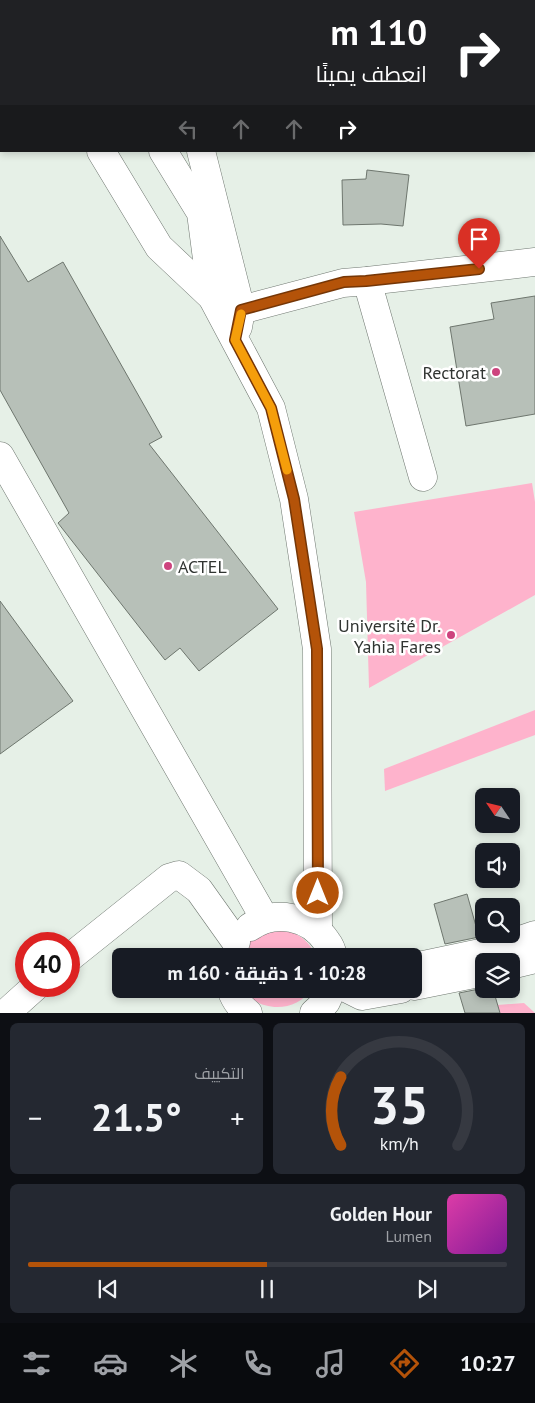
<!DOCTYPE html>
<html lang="ar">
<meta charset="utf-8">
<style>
:root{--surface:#171b24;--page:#242831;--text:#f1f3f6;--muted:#9ea1a6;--line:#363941;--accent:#b45309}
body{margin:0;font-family:"PT Sans",Cairo,sans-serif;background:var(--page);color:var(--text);direction:rtl;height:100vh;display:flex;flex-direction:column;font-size:19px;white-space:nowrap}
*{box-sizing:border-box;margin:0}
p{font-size:16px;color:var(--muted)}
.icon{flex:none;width:28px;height:28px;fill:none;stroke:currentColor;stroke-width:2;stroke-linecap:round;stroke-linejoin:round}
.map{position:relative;height:1013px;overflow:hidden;direction:ltr}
.details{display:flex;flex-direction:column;gap:10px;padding:10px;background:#0d0f14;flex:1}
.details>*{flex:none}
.banner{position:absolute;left:0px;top:0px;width:535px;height:152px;box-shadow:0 2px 8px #0003;direction:rtl;background:#202124;color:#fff;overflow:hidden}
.needle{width:32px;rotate:305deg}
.buttons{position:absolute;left:475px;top:788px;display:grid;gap:10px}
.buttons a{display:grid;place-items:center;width:45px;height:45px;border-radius:8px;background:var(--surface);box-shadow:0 2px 8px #0003;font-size:25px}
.speed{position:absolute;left:15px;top:932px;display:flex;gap:10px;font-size:25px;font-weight:700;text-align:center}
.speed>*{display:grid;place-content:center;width:65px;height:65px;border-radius:50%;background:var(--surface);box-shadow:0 2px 8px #0003;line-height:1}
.speed .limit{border:8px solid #d22;background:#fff;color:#111}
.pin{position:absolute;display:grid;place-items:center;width:42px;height:42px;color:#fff;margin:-51px -21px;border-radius:50% 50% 50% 0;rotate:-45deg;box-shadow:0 0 5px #0007}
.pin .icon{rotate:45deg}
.me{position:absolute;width:55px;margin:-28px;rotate:0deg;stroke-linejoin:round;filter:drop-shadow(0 0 4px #0008)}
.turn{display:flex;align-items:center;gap:18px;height:105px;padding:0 25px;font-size:22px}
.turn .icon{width:65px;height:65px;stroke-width:2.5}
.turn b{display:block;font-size:35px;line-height:42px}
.lanes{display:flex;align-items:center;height:48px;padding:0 25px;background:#0003;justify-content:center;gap:25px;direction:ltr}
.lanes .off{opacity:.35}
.big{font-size:38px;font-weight:700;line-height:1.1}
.details .tile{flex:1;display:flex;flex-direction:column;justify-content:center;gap:8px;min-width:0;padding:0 18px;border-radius:8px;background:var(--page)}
.details .dial{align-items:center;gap:0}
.dial svg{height:130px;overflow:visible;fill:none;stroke:var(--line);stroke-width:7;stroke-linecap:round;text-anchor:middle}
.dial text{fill:var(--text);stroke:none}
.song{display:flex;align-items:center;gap:15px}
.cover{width:60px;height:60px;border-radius:8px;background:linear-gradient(135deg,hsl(320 70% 55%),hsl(290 70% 35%))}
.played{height:5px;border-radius:2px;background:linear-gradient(90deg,var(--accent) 50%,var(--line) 50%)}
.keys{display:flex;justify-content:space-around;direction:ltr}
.heat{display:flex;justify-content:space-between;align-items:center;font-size:28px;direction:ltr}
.details .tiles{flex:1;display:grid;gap:10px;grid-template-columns:1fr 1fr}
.tile:last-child{grid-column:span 2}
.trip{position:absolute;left:112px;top:948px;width:310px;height:50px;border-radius:8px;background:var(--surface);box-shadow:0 2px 8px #0003;font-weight:700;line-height:50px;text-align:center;direction:rtl}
.tab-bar{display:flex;height:80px;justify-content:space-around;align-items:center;background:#090b0e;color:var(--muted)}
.tab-bar .icon{width:35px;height:35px}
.tab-bar .active{color:var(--accent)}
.tab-bar b{font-size:22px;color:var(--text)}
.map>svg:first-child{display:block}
</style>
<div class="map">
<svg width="535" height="1013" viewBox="0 0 535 1013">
<rect width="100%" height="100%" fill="#e6f0e7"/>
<g fill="#feb3cc">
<polygon points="532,483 535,502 535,595 369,688 366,582 354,512"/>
<polygon points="535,710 535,735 385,791 384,769"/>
<path d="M282 929C297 933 310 940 315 956H240C251 934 259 935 282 929Z"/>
<path d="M243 989H311C297 1013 258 1013 243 989Z"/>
<polygon points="524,1003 535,1013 500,1013 497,1005"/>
</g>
<g fill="#b7c0b8" stroke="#6e766e">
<polygon points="367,170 409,175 403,226 381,224 343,225 342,180 366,179"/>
<polygon points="0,236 28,282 63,262 162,437 149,444 278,609 199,671 180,648 165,660 58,523 69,513 0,390"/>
<polygon points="535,296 535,414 466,426 450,327 494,319 491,303"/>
<polygon points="0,601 73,701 0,754"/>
<polygon points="467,894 479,937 445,944 434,904"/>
<polygon points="484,988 493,989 500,1013 465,1013 459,993"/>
</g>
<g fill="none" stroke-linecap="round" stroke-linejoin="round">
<g stroke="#707871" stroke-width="29">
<g id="minor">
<polyline points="9,0 9,1"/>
<polyline points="71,0 72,1"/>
<polyline points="168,0 168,1"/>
<polyline points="101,151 159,247 212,297 271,408 294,499 317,649 318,931"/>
<polyline points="163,151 201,213 212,297"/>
<polyline points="201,151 241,310 238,327"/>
<polyline points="367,281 423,477"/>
<polyline points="241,310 343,283 367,281 535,262"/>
<polyline points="0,456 265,919"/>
<path d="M250 927C275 909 310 916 327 942 330 946 332 951 333 956"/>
<polyline points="69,958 169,878 179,875 199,890 236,942"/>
<polyline points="511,965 535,959"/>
<polyline points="414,967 485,952 535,935"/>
<polyline points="414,986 484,972"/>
<path d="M231 989C234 998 240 1007 248 1013"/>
<polyline points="348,989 362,996 401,989"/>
<polyline points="6,1013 36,986"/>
<polyline points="314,1013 326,1002 332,989"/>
</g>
</g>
<use href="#minor" stroke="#fff" stroke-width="28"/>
</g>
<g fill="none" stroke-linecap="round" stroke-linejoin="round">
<g stroke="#753606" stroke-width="12">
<polyline id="route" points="318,893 317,649 294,499 271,408 235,340 241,310 344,282 366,281 479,269"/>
</g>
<use href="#route" stroke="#b45309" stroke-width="9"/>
<polyline stroke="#f59e0b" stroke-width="9" points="241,314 235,340 271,408 287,470"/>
</g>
<g fill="#cd447e" stroke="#fff" stroke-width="2">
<circle cx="496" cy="372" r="5"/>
<circle cx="168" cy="566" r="5"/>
<circle cx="451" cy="635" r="5"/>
</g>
<g text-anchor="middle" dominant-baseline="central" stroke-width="5" stroke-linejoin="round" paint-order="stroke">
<g font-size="18" fill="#303431" stroke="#fff" text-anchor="end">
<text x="486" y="372">Rectorat</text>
<text x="178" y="566" text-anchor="start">ACTEL</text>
<text x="441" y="625">Université Dr.<tspan x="441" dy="21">Yahia Fares</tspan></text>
</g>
</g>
</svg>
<div class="buttons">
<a><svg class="needle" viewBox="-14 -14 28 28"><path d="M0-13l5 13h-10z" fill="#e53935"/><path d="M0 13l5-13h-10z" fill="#9ea1a6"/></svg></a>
<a><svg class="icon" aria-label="sound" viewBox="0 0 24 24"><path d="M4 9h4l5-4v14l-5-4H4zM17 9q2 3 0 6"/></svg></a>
<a><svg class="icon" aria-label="search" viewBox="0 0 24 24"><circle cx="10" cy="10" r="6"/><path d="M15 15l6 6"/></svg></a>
<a><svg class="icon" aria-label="layers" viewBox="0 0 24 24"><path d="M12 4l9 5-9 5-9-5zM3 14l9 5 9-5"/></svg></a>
</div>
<div class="speed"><div class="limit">40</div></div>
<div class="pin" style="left:479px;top:269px;background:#d93025"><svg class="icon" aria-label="arrive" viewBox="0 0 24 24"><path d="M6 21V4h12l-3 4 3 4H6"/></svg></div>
<svg class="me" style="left:318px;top:893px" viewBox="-20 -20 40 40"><circle r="17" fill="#b45309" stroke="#fff" stroke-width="3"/><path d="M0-11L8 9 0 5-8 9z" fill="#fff"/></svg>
<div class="trip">10:28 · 1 دقيقة · 160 m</div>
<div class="banner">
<div class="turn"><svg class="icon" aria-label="right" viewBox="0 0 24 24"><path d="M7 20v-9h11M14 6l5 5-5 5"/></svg><div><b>110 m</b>انعطف يمينًا</div></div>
<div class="lanes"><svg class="icon off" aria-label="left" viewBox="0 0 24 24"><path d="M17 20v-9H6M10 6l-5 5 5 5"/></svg><svg class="icon off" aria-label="ahead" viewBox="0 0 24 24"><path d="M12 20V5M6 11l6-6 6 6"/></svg><svg class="icon off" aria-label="ahead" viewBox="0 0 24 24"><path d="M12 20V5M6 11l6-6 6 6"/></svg><svg class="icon" aria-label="right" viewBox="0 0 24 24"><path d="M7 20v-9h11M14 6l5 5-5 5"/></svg></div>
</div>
</div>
<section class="details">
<div class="tiles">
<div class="tile dial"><svg viewBox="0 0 100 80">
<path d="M14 69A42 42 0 1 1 86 69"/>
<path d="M14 69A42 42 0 0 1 14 27" stroke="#b45309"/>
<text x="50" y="56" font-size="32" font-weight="700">35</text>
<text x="50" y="72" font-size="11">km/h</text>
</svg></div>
<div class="tile"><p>التكييف</p>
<div class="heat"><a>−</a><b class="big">21.5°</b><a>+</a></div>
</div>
<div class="tile">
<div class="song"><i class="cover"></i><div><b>Golden Hour</b><p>Lumen</p></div></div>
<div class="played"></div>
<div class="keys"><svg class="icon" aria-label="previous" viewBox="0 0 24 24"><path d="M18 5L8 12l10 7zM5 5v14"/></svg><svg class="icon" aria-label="pause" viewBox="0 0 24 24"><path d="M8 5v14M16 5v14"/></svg><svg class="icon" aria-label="next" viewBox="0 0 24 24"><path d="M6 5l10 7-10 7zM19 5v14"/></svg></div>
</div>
</div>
</section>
<nav class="tab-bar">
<b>10:27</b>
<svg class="icon active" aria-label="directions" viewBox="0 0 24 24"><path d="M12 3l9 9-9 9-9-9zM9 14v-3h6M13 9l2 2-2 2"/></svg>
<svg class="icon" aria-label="music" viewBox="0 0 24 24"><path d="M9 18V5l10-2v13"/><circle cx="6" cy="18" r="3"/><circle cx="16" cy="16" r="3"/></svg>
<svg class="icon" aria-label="phone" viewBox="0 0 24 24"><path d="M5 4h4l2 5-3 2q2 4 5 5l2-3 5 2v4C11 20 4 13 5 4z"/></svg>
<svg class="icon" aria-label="climate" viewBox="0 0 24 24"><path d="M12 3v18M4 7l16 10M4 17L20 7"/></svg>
<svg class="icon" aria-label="car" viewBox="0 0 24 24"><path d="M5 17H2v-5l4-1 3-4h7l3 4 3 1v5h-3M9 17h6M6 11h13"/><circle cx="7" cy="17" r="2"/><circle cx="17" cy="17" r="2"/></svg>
<svg class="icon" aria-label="filters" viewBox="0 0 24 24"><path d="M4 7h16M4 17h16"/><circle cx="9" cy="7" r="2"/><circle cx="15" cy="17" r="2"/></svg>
</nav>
